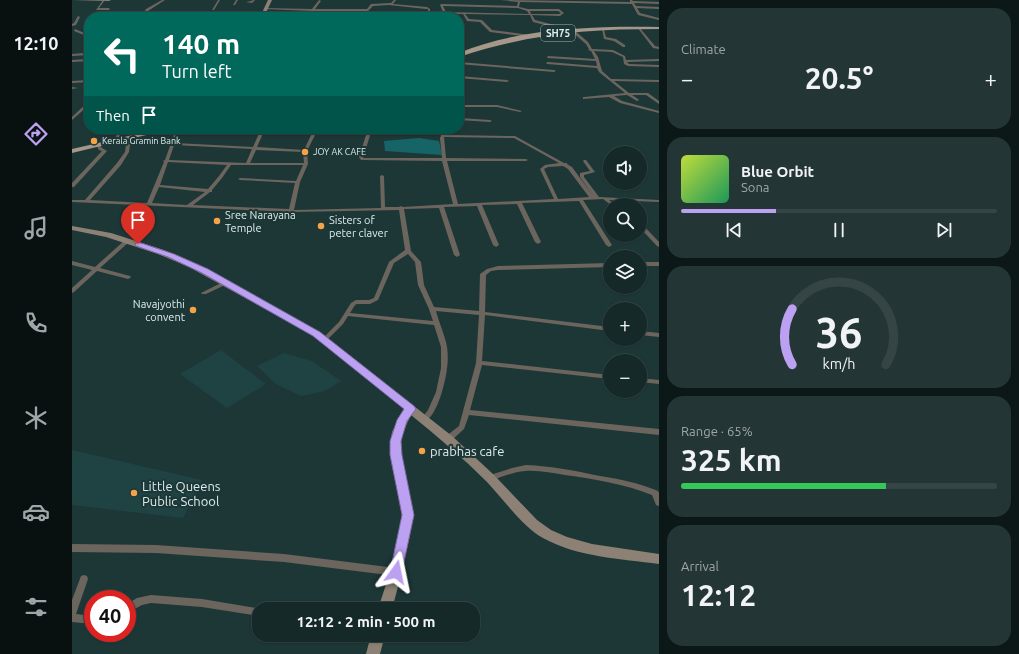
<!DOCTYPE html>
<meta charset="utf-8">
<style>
:root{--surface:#162929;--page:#233535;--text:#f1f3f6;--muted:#9ea6a8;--line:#354546;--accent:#bca0f2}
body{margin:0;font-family:Ubuntu,sans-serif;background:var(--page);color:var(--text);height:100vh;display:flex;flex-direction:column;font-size:15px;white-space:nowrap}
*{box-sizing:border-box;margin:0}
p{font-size:13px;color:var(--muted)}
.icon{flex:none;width:22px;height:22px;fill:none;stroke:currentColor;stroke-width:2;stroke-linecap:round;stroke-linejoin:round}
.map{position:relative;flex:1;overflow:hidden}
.side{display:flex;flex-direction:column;gap:8px;padding:8px;background:#0c1717;width:360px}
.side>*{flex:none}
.top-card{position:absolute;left:12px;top:12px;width:380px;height:122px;border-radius:16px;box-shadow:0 1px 3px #0004,0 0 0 1px var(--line);background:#00695c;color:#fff;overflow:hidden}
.controls{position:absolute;left:531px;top:146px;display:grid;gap:8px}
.controls a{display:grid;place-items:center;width:44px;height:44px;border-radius:50%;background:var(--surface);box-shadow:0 1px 3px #0004,0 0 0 1px var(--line);font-size:20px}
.speed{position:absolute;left:12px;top:590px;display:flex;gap:8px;font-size:20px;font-weight:700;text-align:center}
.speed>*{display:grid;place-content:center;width:52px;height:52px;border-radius:50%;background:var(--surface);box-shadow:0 1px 3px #0004,0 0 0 1px var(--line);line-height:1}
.speed .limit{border:6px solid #d22;background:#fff;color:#111}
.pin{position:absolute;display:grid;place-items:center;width:34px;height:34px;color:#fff;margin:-41px -17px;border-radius:50% 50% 50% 0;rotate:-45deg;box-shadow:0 0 4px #0007}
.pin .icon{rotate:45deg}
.me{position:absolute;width:44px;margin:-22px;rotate:12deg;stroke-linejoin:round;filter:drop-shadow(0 0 3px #0008)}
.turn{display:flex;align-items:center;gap:14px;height:84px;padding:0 12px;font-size:18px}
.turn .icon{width:52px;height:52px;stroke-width:2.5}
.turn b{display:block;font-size:28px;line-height:34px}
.then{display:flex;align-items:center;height:38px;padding:0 12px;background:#0003;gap:8px;font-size:15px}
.big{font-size:30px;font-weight:700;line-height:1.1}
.side .tile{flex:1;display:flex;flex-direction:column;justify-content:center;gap:6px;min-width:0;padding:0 14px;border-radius:16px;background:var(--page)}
.side .dial{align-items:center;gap:0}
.dial svg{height:104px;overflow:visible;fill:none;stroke:var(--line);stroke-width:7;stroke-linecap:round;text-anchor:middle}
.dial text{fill:var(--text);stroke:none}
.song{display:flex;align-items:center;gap:12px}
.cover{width:48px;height:48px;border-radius:6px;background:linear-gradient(135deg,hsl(70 70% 55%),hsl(150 70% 35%))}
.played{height:4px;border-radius:2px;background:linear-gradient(90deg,var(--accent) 30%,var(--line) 30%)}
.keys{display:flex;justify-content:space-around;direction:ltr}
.heat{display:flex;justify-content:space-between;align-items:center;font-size:22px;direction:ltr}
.charge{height:6px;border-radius:3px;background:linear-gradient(90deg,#34c759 65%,var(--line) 0)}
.trip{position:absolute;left:180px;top:602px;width:228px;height:40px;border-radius:16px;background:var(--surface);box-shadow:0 1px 3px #0004,0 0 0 1px var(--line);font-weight:700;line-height:40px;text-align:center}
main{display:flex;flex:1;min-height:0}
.tabs{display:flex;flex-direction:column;width:72px;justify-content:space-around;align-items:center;background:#091010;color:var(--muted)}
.tabs .icon{width:28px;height:28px}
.tabs .on{color:var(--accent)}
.tabs b{font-size:18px;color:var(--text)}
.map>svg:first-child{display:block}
</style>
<main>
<nav class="tabs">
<b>12:10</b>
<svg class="icon on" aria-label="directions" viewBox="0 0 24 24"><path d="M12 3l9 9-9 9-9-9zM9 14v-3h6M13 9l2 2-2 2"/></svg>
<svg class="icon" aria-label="music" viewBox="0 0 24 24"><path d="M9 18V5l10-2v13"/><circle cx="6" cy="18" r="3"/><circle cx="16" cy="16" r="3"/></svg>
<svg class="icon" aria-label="phone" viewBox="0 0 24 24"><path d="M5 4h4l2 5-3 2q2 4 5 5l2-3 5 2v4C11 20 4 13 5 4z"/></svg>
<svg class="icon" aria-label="climate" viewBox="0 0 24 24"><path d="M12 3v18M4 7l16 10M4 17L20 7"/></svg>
<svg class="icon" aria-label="car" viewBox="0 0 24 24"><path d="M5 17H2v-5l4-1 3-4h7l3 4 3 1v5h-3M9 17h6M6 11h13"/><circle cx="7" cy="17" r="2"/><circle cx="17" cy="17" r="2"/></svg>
<svg class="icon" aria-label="filters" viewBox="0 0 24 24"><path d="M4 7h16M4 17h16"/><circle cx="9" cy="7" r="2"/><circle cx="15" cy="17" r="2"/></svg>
</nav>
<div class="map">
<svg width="587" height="654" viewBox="0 0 587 654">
<rect width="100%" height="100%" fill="#1d3737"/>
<g fill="#1f4243">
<polygon points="149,350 194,384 155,408 108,374"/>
<polygon points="212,353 240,361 269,381 253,391 229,396 204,384 185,366"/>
<polygon points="0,450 130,480 111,518 0,505"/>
</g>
<polygon fill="#166466" points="347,138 367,141 370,155 313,151 312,141"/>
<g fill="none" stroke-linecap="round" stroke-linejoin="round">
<g fill="#6c655e" fill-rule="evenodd">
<polygon points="31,0 33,0 27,8 37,8 38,10 24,10"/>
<polygon points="90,0 93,0 76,11 72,16 107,16 108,13 109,12 125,13 110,14 109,17 69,17 74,9"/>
<polygon points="146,0 148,0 142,10 140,10"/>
<polygon points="164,0 166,0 163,5 161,5"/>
<polygon points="181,0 183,0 180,3 174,2 179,1"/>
<path d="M247 0 249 1 243 9H295L299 4 319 3 322 0H324L321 4 355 7 358 9V13L371 12 368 5 369 4 445 6 446 2 428 0 558 2V0H560L561 1 587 2V4L562 3 564 6 587 7V9L565 8 568 13 587 18V20L566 15 560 4 448 2 447 7 456 9H487L492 13 488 16 460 15 463 20 502 30 516 42 520 49 541 50 553 56 554 60 587 59V61L555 62 557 64 587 65V67L556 66 552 64 551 57 540 52 522 51 526 57 530 71 539 79 587 80V82L542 81 557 93H576L587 101V104L574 95H560L566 99 567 100 565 101 555 95 542 96 550 101 587 111V113L548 103 537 97 511 99V97H512L553 93 527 72 525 68 475 64 474 63 476 62 525 66 524 61 475 58 476 56 523 59 519 51 516 50 517 49 514 44 500 32 461 22 458 15 393 14 397 19 410 20 420 30 458 35 457 37 418 32 408 22 395 21 391 14 339 15 332 17H314L332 15 339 13H356V9H354L317 5 301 6 296 11H240L192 9 193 8 240 9ZM371 6 446 8 455 11 457 14 374 12ZM458 11H486L489 13 487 14H459Z"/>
<polygon points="41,12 42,13 42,17 40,17 40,13"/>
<polygon points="191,12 192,14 154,15 153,14"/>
<polygon points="6,16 8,17 4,25 0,26 0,24 2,23"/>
<polygon points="565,27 567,27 583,46 587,47 587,49 581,48"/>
<polygon points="3,29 17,35 17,37 2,31"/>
<polygon points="530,29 532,30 534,37 544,39 553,45 553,47 551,47 542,41 532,39"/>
<polygon points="16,39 17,39 16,53 17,53 17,55 0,56 0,54 13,53"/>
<polygon points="17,59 17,61 0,62 0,60"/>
<polygon points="387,62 482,70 484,71 482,72 387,64"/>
<polygon points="387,76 435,80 437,81 435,82 387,78"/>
<polygon points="17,80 17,82 0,83 0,81"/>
<polygon points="0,87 6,88 0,89"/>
<polygon points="16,102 17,102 17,105 0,120 0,117"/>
<polygon points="387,105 425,105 450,111 448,112 425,107 387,107"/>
<polygon points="387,118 418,120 420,121 418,122 387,120"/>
<polygon points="46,129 50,129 47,141 45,142 43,141"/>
<path d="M104 129H108L103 143 181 147 189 129H193L185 147 232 150 242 129H246L235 151 236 164 228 182 222 210 309 208 308 176 310 175 312 176 313 207H327L329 206 331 207 381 204 370 161 289 160 287 157 296 129H300L291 158H370L368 138 369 136 367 129H371L373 135 443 136 492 163H495V164L500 167 522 197 508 177V173L518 171 511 161 512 160H514L523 172 512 175V177L527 197 587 200V202L537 200 544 205H539L531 199 511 200 540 245 537 247 534 245 507 201 450 203 469 242 466 244 463 242 445 204 410 205 427 245 424 247 421 245 405 206 372 207 388 255 385 257 382 255 367 208 332 209 339 251 349 262 352 285 362 307 407 311 408 274 415 269 426 266 538 263V267L426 270 419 271 414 275 413 312 538 327V331L413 315 410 361 538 375V379L410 365 398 410 587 429V435L397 415 392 429 379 441 376 442 373 441 372 439 373 437 387 426 404 363 407 315 364 311C367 323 373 335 375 347 376 353 376 362 375 368 374 380 364 423 350 421L349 419 356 410 364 392 369 368V347L362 325 276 316 271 324 254 341H250L249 340 267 322 279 303 284 300H297L302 298 317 262 333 250 327 210 219 212 0 202V200H13L45 163 53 152 55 138 57 137 59 138 57 152 49 165 18 200 75 203 92 162 91 161 93 160ZM372 137 442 138 487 163 473 165 468 169 482 199 386 204 375 161H454L456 160 454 159 374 158ZM102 145 180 149 174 163 97 160ZM184 150 231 152 232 163H178ZM96 162 155 165 147 176 136 189 88 185ZM159 165H231L224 181 168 178 166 179 168 180 223 183 217 209 121 205 138 192H140V190L150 178ZM491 166 496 169 517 197 486 199 472 169 476 167ZM87 187 133 192 115 205 80 203ZM336 254 343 262 346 285 357 309 361 321 278 313 283 305 285 304H298L306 300 322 263Z"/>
<polygon points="25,144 27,144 30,148 35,151 2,187 0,187 0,183 30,151 27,150 24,145"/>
<polygon points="568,224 570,224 587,242 587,247 585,246 568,228"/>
<polygon points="55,239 58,241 57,242 28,268 58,276 59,277 58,278 56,279 25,271 2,292 0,293 0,288 20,270 0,265 0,261 23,267 53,240"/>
<rect x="568" y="262" width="19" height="4"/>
<polygon points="153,281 155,282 156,283 155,284 134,294 130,294 129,293"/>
<polygon points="568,331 587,333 587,337 568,335"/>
<polygon points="568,378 587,380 587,384 568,382"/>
<path d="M454 465C479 466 504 471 528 476 548 479 567 483 586 491L587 493V506L584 505 580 495C553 484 522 479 493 475 480 473 467 470 453 471 441 472 430 477 418 481L415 480 414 478 415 476 440 468Z"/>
<polygon points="0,544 84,545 212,554 324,568 327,569 328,572 327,575 324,576 212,562 84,553 0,552"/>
<polygon points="12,575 15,576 16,579 4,614 21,616 21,624 0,622 0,600 9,576"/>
<polygon points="79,595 130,599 190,609 187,609 187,616 130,607 79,603 70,605 55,613 55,604 65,598"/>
</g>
<g fill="#8d8176" fill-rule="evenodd">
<polygon points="0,0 39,0 37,1"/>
<polygon points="196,0 200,0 192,17 188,17"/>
<path d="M0 226 39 233 92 250 123 263 248 332 380 436 422 475 465 520 479 530 495 537 520 544 587 554V564C549 559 505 557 471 538 451 527 431 499 415 482 391 458 365 436 339 415L331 432 328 448 342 515 330 572 320 609H306L318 572 330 515 318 448 320 432 332 409 242 336 117 267 86 254 34 237 0 230Z"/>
<polygon points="299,635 313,635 308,654 294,654"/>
</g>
<g fill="#a59789" fill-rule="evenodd">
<path d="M587 27V29C514 29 456 34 387 57V53C446 28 523 26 587 27Z"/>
<polygon points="87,129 99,129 0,153 0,149"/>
</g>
</g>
<polygon fill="#bca0f2" stroke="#7a689d" points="66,242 102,254 136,269 248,332 342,406 344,409 335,421 329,441 330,455 342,515 329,576 324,577 319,576 318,572 330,515 318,455 318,441 325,420 332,409 241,336 130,273 96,257 64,246 63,244"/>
<g fill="#f5a346" stroke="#1d3737" stroke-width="1.5">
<circle cx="22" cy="141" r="4"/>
<circle cx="233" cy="152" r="4"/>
<circle cx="145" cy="221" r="4"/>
<circle cx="249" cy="226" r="4"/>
<circle cx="121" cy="310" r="4"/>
<circle cx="350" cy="451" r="4"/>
<circle cx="62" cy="493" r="4"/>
</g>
<g text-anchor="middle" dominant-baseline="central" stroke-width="4" stroke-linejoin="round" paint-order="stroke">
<g font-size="9" fill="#ddecec" stroke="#1d3737" text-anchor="start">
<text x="30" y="141">Kerala Gramin Bank</text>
<text x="241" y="152">JOY AK CAFE</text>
</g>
<rect fill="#1d3737" stroke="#a3b6b6" stroke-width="1" x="469" y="25" width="34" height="16" rx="3"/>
<g font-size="10" font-weight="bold" fill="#ddecec">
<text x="486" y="33">SH75</text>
</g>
<g font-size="11" fill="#ddecec" stroke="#1d3737" text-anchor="start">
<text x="153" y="215">Sree Narayana<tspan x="153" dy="13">Temple</tspan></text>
<text x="257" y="220">Sisters of<tspan x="257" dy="13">peter claver</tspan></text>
<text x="113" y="304" text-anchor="end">Navajyothi<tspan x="113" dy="13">convent</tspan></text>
</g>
<g font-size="13" fill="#ddecec" stroke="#1d3737" text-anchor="start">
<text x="358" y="451">prabhas cafe</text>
<text x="70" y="486">Little Queens<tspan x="70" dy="15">Public School</tspan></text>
</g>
</g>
</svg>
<div class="controls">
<a><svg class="icon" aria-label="sound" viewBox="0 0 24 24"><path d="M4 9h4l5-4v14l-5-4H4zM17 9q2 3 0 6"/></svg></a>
<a><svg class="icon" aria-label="search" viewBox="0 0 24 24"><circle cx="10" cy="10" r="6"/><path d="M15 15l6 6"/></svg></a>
<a><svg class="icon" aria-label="layers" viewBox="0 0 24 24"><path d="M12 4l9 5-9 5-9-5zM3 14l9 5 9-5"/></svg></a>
<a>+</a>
<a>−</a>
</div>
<div class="speed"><div class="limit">40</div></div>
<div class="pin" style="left:66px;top:244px;background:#d93025"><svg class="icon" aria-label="arrive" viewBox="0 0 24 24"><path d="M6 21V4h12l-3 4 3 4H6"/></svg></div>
<svg class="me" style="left:324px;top:572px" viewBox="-20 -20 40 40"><path d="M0-17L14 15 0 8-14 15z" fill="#bca0f2" stroke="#fff" stroke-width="4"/></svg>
<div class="trip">12:12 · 2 min · 500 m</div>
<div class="top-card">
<div class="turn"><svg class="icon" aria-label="left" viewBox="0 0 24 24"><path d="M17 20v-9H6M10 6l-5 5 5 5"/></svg><div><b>140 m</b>Turn left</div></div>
<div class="then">Then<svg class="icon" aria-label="arrive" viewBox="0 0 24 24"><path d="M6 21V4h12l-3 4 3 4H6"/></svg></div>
</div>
</div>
<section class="side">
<div class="tile"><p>Climate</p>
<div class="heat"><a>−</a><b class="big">20.5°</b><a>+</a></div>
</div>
<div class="tile">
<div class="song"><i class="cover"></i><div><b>Blue Orbit</b><p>Sona</p></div></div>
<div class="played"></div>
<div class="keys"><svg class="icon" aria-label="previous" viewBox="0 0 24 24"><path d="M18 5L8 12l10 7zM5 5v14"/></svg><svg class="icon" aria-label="pause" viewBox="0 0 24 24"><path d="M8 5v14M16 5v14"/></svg><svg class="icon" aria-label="next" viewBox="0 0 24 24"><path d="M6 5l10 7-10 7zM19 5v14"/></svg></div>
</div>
<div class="tile dial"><svg viewBox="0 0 100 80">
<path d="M14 69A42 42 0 1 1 86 69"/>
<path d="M14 69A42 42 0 0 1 14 26" stroke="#bca0f2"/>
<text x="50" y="56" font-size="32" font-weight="700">36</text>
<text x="50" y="72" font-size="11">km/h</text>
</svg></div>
<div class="tile"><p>Range · 65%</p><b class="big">325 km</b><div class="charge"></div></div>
<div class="tile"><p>Arrival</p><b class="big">12:12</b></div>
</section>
</main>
